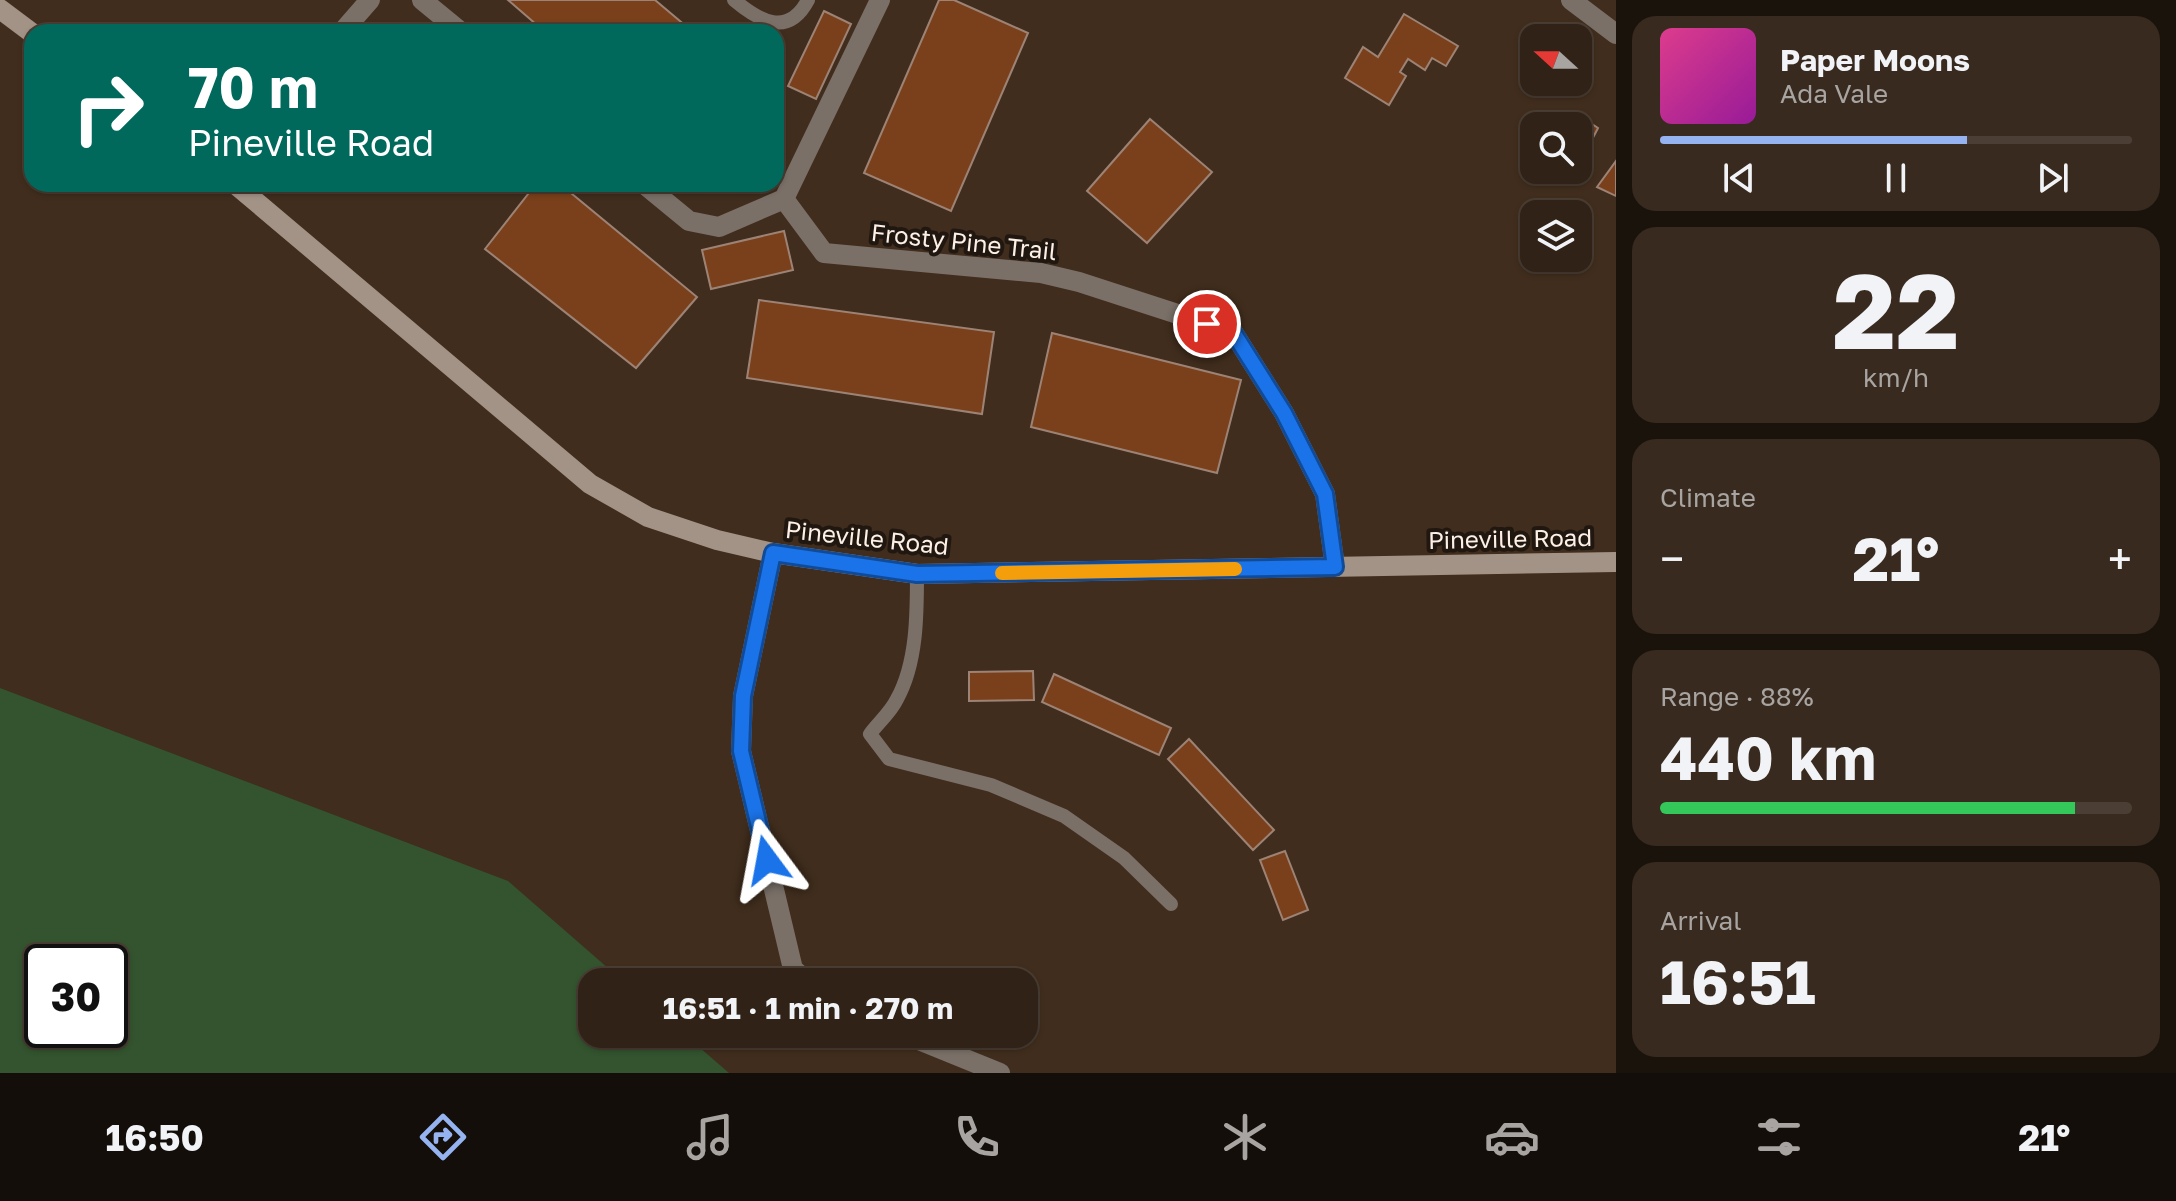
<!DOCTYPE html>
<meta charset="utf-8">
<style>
:root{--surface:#302216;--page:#382a1f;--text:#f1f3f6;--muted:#a8a4a1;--line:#4b3f35;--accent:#95b2f1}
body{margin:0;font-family:"Golos Text",sans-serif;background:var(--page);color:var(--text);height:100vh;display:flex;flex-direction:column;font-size:30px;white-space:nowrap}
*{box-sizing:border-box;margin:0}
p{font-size:26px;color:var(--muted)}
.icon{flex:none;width:44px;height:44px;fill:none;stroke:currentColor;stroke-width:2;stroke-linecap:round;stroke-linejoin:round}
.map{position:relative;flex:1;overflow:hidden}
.sheet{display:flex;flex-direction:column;gap:16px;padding:16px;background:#1a130c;width:560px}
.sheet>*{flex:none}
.guide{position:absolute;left:24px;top:24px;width:760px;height:168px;border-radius:24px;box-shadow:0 2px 6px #0004,0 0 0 2px var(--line);background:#00695c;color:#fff;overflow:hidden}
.needle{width:52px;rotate:291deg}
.tools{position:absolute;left:1520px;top:24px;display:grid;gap:16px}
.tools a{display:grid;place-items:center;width:72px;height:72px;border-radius:16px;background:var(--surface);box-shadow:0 2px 6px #0004,0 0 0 2px var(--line);font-size:40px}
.speed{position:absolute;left:24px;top:944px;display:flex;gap:16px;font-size:40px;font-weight:700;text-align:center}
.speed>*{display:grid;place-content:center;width:104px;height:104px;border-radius:50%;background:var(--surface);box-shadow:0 2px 6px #0004,0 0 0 2px var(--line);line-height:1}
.speed .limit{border:4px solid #111;border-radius:12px;background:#fff;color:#111}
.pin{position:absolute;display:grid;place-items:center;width:68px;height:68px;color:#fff;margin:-34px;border:4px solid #fff;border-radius:50%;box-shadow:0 2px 8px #0007}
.me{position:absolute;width:88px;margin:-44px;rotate:347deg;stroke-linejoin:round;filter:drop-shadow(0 0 6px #0008)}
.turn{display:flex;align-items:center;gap:28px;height:168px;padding:0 32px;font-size:36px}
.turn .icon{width:104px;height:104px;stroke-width:2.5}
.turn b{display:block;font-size:56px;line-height:68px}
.big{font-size:60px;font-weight:700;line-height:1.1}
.sheet .card{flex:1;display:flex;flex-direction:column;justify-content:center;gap:12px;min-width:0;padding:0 28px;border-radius:24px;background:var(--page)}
.sheet .dial{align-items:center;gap:0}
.dial b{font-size:104px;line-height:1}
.song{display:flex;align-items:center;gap:24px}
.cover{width:96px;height:96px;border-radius:12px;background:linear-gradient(135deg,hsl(330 70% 55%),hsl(300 70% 35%))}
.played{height:8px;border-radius:4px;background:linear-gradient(90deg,var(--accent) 65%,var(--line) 65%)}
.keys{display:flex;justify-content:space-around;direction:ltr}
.heat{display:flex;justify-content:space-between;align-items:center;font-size:44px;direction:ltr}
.charge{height:12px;border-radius:6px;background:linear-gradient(90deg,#34c759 88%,var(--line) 0)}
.trip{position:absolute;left:578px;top:968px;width:460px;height:80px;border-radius:24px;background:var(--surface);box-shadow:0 2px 6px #0004,0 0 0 2px var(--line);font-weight:700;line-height:80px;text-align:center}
.tab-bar{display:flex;height:128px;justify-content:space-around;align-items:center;background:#130e09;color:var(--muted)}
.tab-bar .icon{width:56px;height:56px}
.tab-bar .active{color:var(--accent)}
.tab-bar b{font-size:36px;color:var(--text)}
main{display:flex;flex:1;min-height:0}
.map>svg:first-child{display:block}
</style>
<main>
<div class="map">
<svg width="1616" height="1073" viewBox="0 0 1616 1073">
<rect width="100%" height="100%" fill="#402d1d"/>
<path fill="#33542e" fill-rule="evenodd" d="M0 688 508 881 624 982H592V1034H684L729 1073H0ZM42 962H110V1030H42Z"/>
<g fill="#7a401b" stroke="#9d8375" stroke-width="2">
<polygon points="508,0 655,0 693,32 545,32"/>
<polygon points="939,0 954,0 1028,33 951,211 864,173"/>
<polygon points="824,11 851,24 816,99 788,86"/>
<polygon points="1404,14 1458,46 1446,66 1432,58 1425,70 1408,59 1400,72 1406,76 1389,105 1345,78 1363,47 1378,57"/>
<polygon points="1580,116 1598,128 1584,155 1578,153 1578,126 1574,126"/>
<polygon points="1150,119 1212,172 1147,243 1087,191"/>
<polygon points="1616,161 1616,196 1597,187"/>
<polygon points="536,184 560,184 697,297 636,368 485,249"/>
<polygon points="784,231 793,270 711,289 702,250"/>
<polygon points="759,300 994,332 982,414 747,378"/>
<polygon points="1052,333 1241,380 1217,473 1031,427"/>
<polygon points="1033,671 1034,700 969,701 969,672"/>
<polygon points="1054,674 1171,728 1159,755 1042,702"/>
<polygon points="1189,739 1274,830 1253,850 1168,759"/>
<polygon points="1285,851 1308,910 1283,920 1260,860"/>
</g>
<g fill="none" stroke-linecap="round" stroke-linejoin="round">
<g stroke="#7a7068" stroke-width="14">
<path d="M734 0C759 21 788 38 808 0"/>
<path d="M917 574C917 614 917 663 897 699 891 712 878 723 870 734L889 759 991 785 1064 816 1124 858 1171 904"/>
</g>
<g stroke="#7a7068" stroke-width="20">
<polyline points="422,0 461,32"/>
<polyline points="1571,0 1616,34"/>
<polyline points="342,32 370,0"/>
<polyline points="644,184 689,221 719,227 784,199 880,0"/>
<polyline points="784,199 824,253 1041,273 1079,282 1233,332 1284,413 1325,494 1335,567"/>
<polyline points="773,553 743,696 741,751 793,969 808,982"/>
<polyline points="904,1034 1000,1073"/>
</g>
<g stroke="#a39387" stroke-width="20">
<polyline points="0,9 32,33"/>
<polyline points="235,184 590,484 648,517 717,540 773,553 917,574 1616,562"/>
</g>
</g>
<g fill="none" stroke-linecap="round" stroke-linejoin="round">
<g stroke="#114b97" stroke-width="20">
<polyline id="route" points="767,860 741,751 743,696 773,553 917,574 1335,567 1325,494 1284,413 1233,332 1207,324"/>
</g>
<use href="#route" stroke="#1a73e8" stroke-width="14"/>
<polyline stroke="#f59e0b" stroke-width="14" points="1002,573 1235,569"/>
</g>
<g text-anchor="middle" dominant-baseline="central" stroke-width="8" stroke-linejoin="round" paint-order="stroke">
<g font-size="24" fill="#fdf0e6" stroke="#201710">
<text transform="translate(964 241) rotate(6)">Frosty Pine Trail</text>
<text transform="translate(867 537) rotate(6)">Pineville Road</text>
<text transform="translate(1510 538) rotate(-1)">Pineville Road</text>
</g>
</g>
</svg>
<div class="tools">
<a><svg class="needle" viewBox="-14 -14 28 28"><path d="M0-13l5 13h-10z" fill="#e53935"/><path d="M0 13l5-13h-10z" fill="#a8a4a1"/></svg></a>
<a><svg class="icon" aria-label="search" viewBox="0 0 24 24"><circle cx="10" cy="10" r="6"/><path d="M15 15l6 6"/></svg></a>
<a><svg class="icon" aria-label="layers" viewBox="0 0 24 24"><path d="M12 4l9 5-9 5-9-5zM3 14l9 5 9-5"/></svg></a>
</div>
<div class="speed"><div class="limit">30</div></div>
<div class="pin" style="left:1207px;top:324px;background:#d93025"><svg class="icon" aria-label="arrive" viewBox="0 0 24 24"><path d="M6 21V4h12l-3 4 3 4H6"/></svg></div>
<svg class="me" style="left:767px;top:860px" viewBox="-20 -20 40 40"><path d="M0-17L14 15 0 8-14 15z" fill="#1a73e8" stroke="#fff" stroke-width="4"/></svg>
<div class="trip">16:51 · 1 min · 270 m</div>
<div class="guide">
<div class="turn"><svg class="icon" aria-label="right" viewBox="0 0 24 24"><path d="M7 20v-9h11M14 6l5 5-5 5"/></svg><div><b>70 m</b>Pineville Road</div></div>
</div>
</div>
<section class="sheet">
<div class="card">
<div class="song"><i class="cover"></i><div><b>Paper Moons</b><p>Ada Vale</p></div></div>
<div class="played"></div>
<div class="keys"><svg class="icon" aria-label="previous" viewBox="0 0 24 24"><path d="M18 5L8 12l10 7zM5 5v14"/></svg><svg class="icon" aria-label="pause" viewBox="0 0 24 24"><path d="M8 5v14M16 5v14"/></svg><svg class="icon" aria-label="next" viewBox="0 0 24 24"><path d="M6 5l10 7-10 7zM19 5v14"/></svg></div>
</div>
<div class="card dial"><b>22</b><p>km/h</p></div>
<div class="card"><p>Climate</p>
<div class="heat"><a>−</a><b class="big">21°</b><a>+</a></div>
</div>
<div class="card"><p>Range · 88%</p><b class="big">440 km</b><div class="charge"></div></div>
<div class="card"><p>Arrival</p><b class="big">16:51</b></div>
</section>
</main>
<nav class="tab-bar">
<b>16:50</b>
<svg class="icon active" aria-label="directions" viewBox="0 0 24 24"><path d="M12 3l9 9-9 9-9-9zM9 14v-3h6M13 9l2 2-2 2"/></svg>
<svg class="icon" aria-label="music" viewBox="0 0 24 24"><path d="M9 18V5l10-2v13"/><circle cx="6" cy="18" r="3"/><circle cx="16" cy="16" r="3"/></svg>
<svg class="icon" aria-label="phone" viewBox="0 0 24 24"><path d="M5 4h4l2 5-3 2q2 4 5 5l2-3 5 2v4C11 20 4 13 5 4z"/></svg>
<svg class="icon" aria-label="climate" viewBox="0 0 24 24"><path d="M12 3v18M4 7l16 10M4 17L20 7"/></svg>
<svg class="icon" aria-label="car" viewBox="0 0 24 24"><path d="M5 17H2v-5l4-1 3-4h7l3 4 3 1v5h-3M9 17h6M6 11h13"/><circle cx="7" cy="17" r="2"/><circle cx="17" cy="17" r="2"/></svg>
<svg class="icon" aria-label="filters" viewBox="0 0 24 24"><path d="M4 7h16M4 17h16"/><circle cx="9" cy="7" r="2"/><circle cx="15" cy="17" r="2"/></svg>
<b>21°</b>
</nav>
